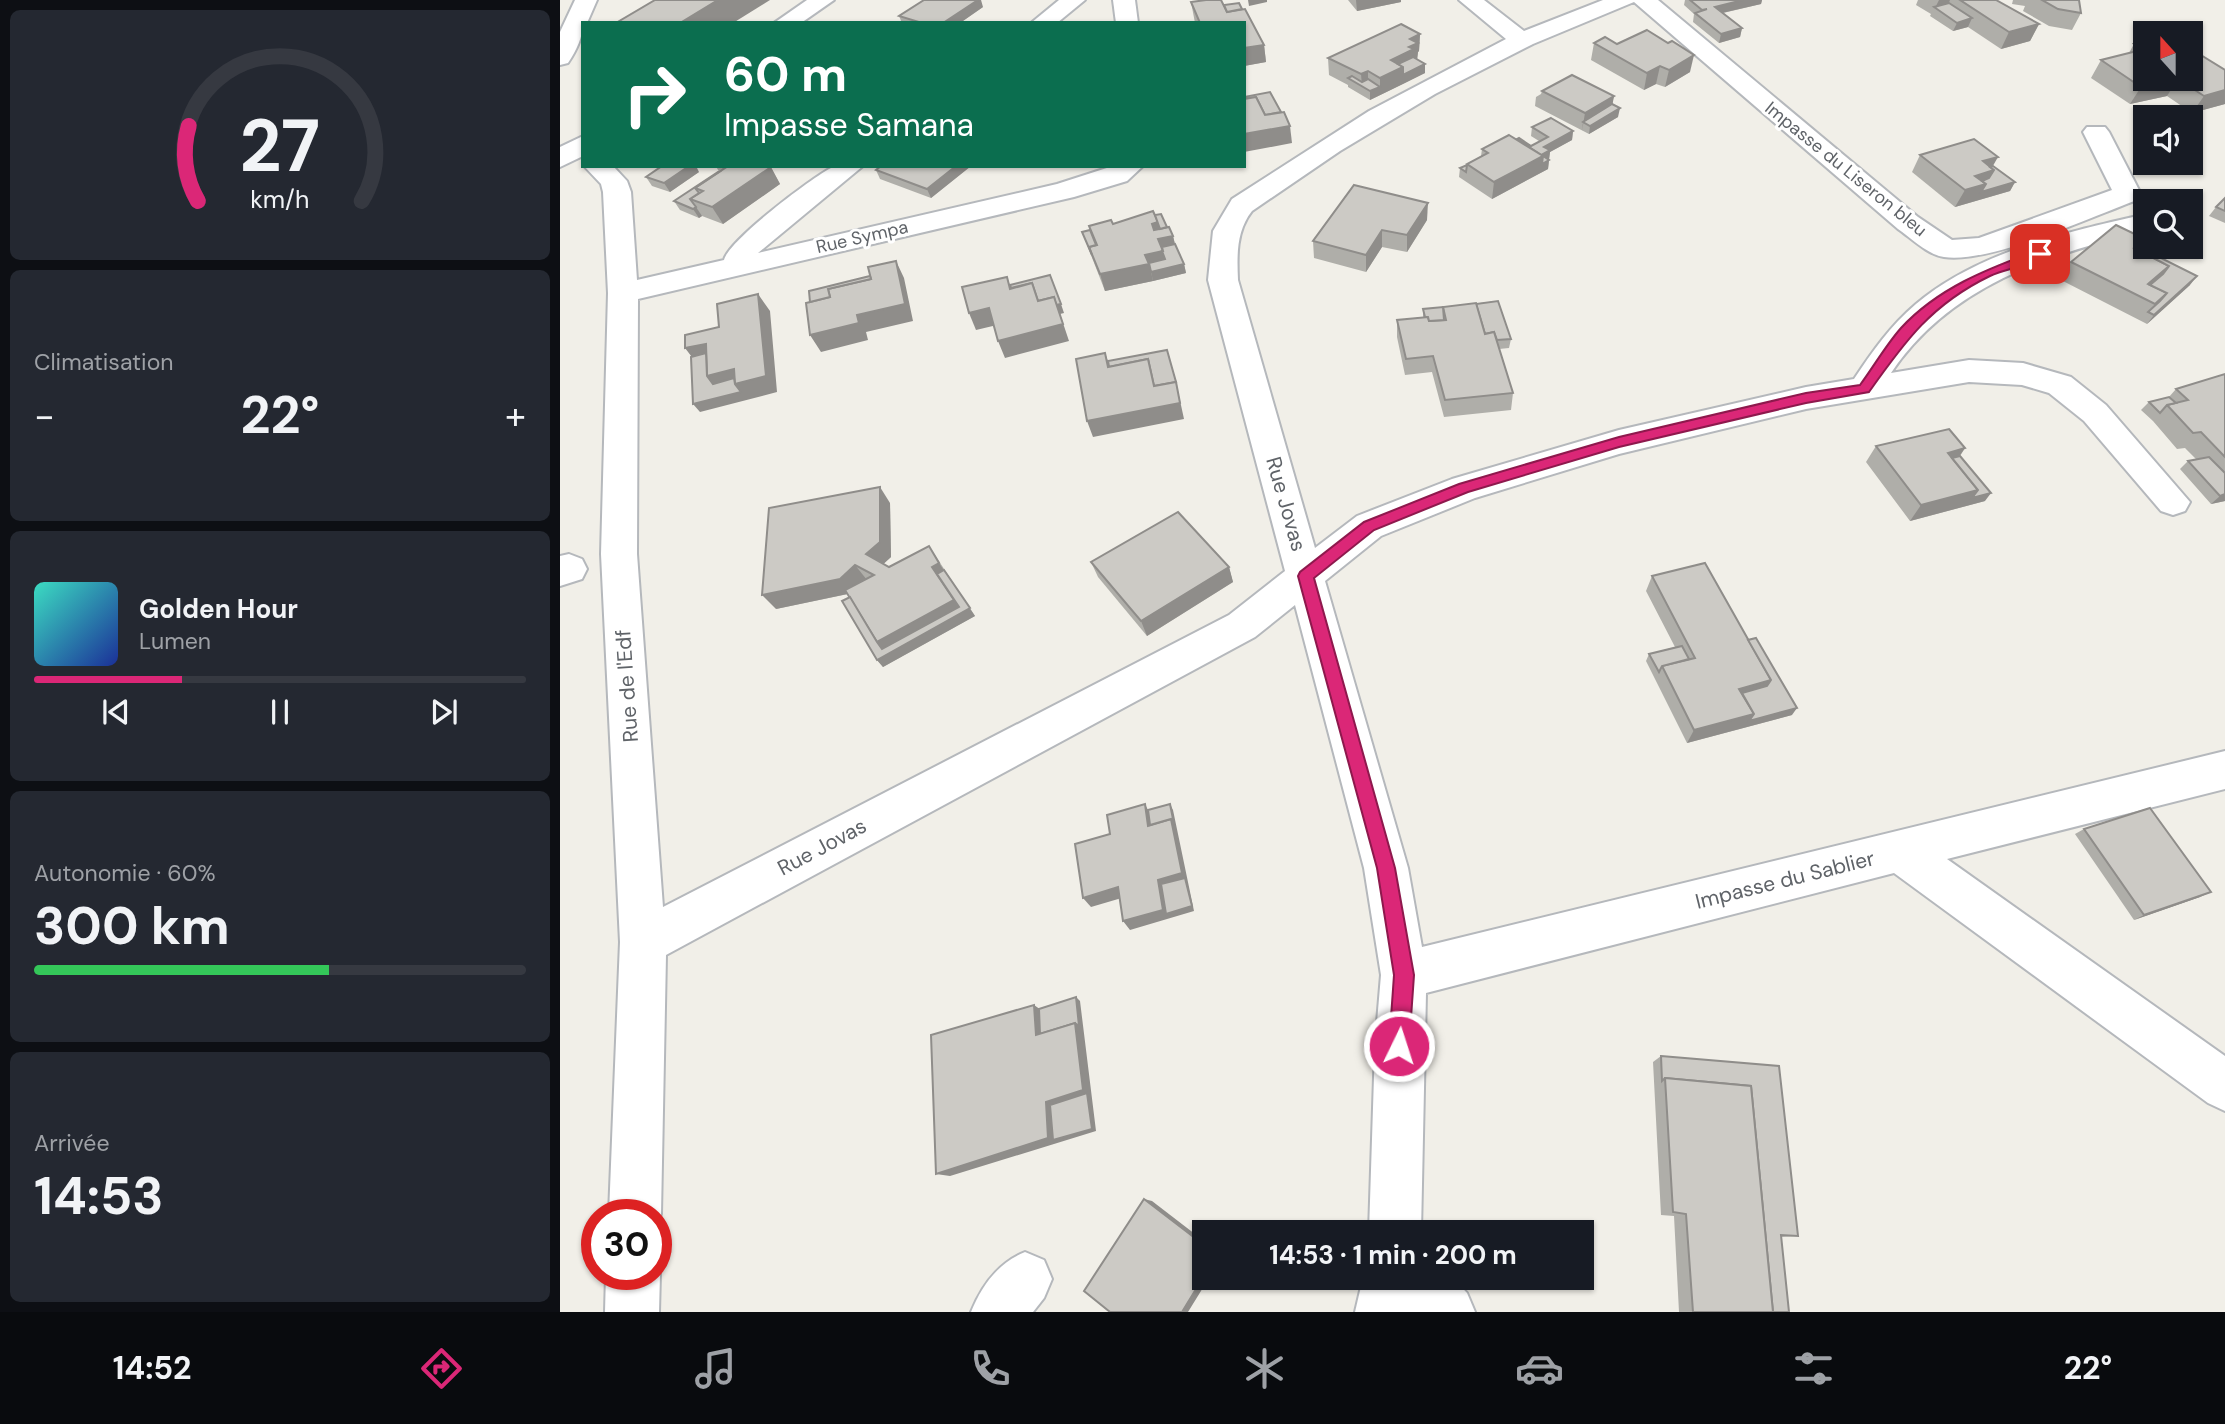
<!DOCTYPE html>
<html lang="fr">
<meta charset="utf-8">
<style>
:root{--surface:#171b24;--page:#242831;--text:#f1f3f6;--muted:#9ea1a6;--line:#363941;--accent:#db2777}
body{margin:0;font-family:"DM Sans",sans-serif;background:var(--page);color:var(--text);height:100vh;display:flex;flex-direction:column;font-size:26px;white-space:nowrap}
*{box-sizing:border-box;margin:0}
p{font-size:23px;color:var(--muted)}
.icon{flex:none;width:38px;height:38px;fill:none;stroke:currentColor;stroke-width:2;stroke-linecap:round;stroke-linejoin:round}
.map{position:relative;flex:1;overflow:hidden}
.sheet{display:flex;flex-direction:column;gap:10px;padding:10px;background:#0d0f14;width:560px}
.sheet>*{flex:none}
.banner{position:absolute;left:21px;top:21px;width:665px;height:147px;border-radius:0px;box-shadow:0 2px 5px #0004;background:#0b6e4f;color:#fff;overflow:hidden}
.needle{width:46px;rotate:339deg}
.buttons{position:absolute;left:1573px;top:21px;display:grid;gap:14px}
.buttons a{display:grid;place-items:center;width:70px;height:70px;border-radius:0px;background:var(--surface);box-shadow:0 2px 5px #0004;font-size:35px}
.speed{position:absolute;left:21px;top:1199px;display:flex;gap:14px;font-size:35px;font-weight:700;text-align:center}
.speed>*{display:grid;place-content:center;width:91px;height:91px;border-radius:50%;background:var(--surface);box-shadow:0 2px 5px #0004;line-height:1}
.speed .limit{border:10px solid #d22;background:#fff;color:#111}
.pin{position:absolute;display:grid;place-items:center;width:60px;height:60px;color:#fff;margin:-30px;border-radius:14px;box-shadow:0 4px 10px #0006}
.me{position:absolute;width:77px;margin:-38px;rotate:4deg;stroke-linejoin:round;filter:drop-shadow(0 0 5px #0008)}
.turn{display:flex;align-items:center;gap:24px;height:147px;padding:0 28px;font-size:32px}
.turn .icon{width:91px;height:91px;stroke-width:2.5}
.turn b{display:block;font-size:49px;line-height:60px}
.big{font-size:52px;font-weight:700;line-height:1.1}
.sheet .tile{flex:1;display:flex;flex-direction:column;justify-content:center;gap:10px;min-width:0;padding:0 24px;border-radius:10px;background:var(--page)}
.sheet .dial{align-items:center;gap:0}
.dial svg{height:182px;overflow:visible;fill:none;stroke:var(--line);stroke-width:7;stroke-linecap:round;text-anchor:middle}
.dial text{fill:var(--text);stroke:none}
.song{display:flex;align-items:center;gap:21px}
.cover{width:84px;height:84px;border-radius:10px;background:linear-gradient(135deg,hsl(170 70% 55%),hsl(230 70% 35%))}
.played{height:7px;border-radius:4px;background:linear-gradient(90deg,var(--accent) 30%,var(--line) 30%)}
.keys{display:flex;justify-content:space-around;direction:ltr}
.heat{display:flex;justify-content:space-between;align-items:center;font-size:38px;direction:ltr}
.charge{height:10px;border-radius:5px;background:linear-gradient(90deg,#34c759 60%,var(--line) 0)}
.trip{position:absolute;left:632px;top:1220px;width:402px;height:70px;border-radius:0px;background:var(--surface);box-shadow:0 2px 5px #0004;font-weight:700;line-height:70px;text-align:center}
.tab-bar{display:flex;height:112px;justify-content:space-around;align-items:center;background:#090b0e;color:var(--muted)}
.tab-bar .icon{width:49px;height:49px}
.tab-bar .on{color:var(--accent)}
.tab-bar b{font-size:32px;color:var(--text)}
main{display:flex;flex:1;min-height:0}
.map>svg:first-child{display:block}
</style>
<main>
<section class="sheet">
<div class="tile dial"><svg viewBox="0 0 100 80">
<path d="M14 69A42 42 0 1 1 86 69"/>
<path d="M14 69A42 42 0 0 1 10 36" stroke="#db2777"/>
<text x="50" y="56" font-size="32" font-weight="700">27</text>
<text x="50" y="72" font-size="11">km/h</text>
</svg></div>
<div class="tile"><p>Climatisation</p>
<div class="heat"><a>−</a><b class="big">22°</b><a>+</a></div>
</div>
<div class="tile">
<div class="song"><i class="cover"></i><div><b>Golden Hour</b><p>Lumen</p></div></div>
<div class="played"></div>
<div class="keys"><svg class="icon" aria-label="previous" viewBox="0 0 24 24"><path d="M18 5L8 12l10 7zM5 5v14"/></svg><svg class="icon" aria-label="pause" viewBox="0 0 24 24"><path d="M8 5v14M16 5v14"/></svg><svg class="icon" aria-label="next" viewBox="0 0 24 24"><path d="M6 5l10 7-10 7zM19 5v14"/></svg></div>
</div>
<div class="tile"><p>Autonomie · 60%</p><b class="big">300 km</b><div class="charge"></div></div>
<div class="tile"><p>Arrivée</p><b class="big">14:53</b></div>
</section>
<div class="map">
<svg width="1665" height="1312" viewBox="0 0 1665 1312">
<rect width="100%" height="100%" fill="#f1efe8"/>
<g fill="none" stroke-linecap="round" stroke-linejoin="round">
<g stroke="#b5b8bc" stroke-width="4">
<g id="minor">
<path d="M15 0H37L27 23H23C23 37 16 51 8 63L0 65V32Z"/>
<polygon points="499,0 525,0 497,23 471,23"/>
<polygon points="553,0 575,0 578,23 556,23"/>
<path d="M899 0H924L964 31 1043 0H1098L1358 217 1392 240 1419 238 1552 190 1523 132 1527 127H1545L1549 132 1581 194 1577 200C1531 217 1429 264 1384 257 1368 255 1351 238 1338 229L1074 2 973 44 875 94 780 151 692 211C676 231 677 256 678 280L755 548 797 516 892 479 1059 430 1246 387 1294 379C1312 352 1331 325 1356 304 1419 251 1508 232 1586 214V231C1488 254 1389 286 1331 373L1409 360 1463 363 1511 377 1546 405 1630 502 1625 511 1613 515 1601 511 1524 421 1489 393 1462 385 1409 382 1246 409 1059 454 915 498 821 536 765 581 848 868 862 947 1665 751V789L1387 859 1665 1056V1111L1648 1103 1334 873 866 993 861 1232H809L815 1046 821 975 804 868 735 605 695 637 106 955 101 1214 96 1226V1214H49L60 942 41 554 48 293 43 192 41 184 24 166H53L67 181 71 192 77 280 164 260C168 241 250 179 271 168 279 164 294 166 303 166L198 253 497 184 553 166H583L567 181 514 197 78 299 77 554 103 907 669 615 725 571 648 280 653 231 672 199 809 111 946 39Z"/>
<polygon points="9,554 22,559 27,569 22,579 0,586 0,556"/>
<path d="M465 1252 484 1260 492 1279 484 1298 473 1312H411C422 1285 438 1263 465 1252Z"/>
<polygon points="96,1265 100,1274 99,1312 45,1312 46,1274 96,1274"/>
<polygon points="803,1278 893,1278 907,1293 915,1312 795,1312"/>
</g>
</g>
<g stroke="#b5b8bc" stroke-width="4">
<g id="tertiary">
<polygon points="247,0 274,0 241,23 214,23"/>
<polygon points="23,136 23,156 0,167 0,147"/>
</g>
</g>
<use href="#minor" fill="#fff" fill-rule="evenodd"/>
<use href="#tertiary" fill="#fff" fill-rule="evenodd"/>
</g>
<g fill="#afaea9">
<polygon points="646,0 661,0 664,5 679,3 682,9 685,9 704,45 706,62 684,66 684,23 635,23 631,2"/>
<polygon points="788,0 841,0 841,2 797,11"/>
<polygon points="1125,0 1202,0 1201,4 1163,13 1182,28 1180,37 1159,43 1133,22 1134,14 1124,5"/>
<polygon points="1358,0 1436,0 1479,24 1470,41 1441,49 1408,27 1393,31 1370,16 1371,14 1356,5"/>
<polygon points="1453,0 1519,0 1521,13 1512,30 1489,26 1463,11 1465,6 1452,4"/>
<polygon points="423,7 400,23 342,23 339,16"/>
<polygon points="860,34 859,51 858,52 857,60 865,73 810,100 788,87 788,85 769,75 768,58"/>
<polygon points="1034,43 1057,44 1130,72 1105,87 1096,84 1084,90 1031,60"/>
<polygon points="1574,44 1665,70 1665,104 1632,113 1607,96 1570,104 1531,78 1541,60 1569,53"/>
<polygon points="982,91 1054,96 1052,104 1058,117 1029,134 975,106 976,97 981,94"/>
<polygon points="972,127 1013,131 1012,140 990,152 988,169 932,199 899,177 900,168 921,156 922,149 957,139 971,146 979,141 971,136"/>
<polygon points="1360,155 1433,166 1455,182 1450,191 1395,207 1352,172"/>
<polygon points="156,166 210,166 220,184 163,224 142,216 139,218 120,210 114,201 159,172"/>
<polygon points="411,166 371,198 320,179 316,170"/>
<polygon points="139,172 110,192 92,186 86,177"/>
<polygon points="1665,198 1665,223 1649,216 1656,207"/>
<polygon points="595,215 613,236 615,244 624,264 626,273 593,281 545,291 522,232"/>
<polygon points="867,220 847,252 822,247 806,272 754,258 753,241"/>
<polygon points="1583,242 1581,248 1630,285 1587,324 1499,279 1511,262"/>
<polygon points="938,301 951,339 949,348 939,349 953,393 951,410 884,417 872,372 845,375 837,337 837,320 863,317 863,309"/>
<polygon points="1665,374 1665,501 1651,504 1620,469 1628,461 1636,459 1625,448 1617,449 1593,421 1581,410 1589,402 1609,397 1616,389"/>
<polygon points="1316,446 1405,448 1400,456 1425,501 1350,521 1306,462"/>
<polygon points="330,503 331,557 323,564 329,567 369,546 415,616 323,667 317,660 288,594 216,609"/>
<polygon points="531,562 669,567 673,582 587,636 538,577"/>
<polygon points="1092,576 1232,715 1127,743 1086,661 1089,654 1115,647 1086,591"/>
<polygon points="1524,829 1640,897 1574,920 1515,834"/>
<polygon points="1101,1056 1238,1236 1221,1237 1229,1312 1119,1312 1114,1216 1101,1215 1093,1062"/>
</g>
<g fill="#8f8d8a">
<polygon points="158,0 210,0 173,23 120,23"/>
<polygon points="418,0 421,0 423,7 400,23 383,23"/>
<polygon points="688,0 707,0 707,2 689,6"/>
<polygon points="796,0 841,0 841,2 797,11"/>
<polygon points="1183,0 1202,0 1201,4 1153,15 1155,7"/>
<polygon points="1379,0 1390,0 1385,12 1375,8"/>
<polygon points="1412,18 1408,27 1393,31 1397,23"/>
<polygon points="1479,24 1470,41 1441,49 1449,32"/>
<polygon points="1182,28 1180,37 1159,43 1161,34"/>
<polygon points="860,34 859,51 858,52 857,60 843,71 843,84 810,100 810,91 820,87 820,78 831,60 850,39"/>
<polygon points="704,45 706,62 684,66 684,48"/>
<polygon points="1134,55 1130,72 1105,87 1109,70"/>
<polygon points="865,64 865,73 843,84 843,75"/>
<polygon points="1100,66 1096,84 1084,90 1087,73"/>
<polygon points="808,71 808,88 802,86 801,74"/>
<polygon points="1618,79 1607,96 1570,104 1581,87"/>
<polygon points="1665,90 1665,104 1632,113 1644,96"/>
<polygon points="1054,96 1051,113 1023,122 1022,131 1025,113"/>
<polygon points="1060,108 1058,117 1029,134 1030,126"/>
<polygon points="730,126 732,143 684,152 684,134"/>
<polygon points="1013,131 1012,140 990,152 989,159 982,163 989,160 988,169 932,199 934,182 984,147"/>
<polygon points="1438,157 1430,171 1434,170 1455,182 1450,191 1395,207 1405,190 1411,184 1423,161"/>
<polygon points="129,166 136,166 139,172 110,192 104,183"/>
<polygon points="396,166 411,166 371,198 367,189"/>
<polygon points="211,167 220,184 163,224 152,207"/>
<polygon points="868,203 867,220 847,252 847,235"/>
<polygon points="136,207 142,216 139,218 133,209"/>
<polygon points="598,222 613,236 617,253 607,268 591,272 593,281 545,291 540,274 585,255 556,233"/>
<polygon points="822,230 822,247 806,272 806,255"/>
<polygon points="336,261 344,278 353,321 306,332 308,340 261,352 250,335 297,315"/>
<polygon points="624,264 626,273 593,281 591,272"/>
<polygon points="1609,266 1596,283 1582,292 1588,284"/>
<polygon points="1637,276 1630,285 1587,324 1594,315"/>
<polygon points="447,277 454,297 501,304 504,313 500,314 509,341 445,358 438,341 450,289"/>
<polygon points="198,294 210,311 217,392 140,412 133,404 138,365 125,348 146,344"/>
<polygon points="429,308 437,325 416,330 409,313"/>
<polygon points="545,353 551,370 616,382 624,419 533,437 527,421 548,367"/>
<polygon points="1405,448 1394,464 1388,453"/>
<polygon points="320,487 330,503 331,557 317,570 306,554"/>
<polygon points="1418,490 1431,493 1425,501 1350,521 1361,505"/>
<polygon points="1665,494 1665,501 1651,504 1660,496"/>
<polygon points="379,563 415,616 323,667 317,660 317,642 372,567"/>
<polygon points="295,565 307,580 292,593 216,609 202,595"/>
<polygon points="669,567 673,582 587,636 581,621"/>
<polygon points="1211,680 1203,693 1176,695 1179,689"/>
<polygon points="1237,708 1232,715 1127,743 1134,730 1194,714"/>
<polygon points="585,804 591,816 610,804 613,810 634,911 570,930 563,921 588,826"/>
<polygon points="558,887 565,897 531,907 523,898"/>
<polygon points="1651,892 1640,897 1574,920 1584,915"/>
<polygon points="516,997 520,1001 536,1131 390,1176 376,1174 476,1035 474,1005 484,1012"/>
<polygon points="584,1199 592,1201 644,1241 644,1245"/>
<polygon points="644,1276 644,1278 649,1278 628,1312 622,1312"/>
</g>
<g fill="#cccac5" stroke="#8f8d8a" stroke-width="2">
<polygon points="95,0 158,0 120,23 56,23"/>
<polygon points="364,0 418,0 383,23 362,23 339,16"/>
<polygon points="646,0 661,0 667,12 685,9 704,45 684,48 684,23 640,23 631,2"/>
<polygon points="1130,0 1183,0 1155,7 1182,28 1161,34 1135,13 1147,9 1142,10"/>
<polygon points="1400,0 1436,0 1479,24 1449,32"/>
<polygon points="1482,0 1519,0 1521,13 1498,9"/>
<polygon points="679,3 682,9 667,12 664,5"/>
<polygon points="1389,3 1412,18 1397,23 1374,7"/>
<polygon points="841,24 860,34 850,39 858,43 849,47 854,49 831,60 843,67 820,78 808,71 801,74 768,58"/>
<polygon points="1087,30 1108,43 1112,41 1134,55 1109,70 1100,66 1087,73 1034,43 1045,37 1057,44"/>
<polygon points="1586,42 1586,79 1631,79 1631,49 1665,70 1665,90 1644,96 1618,79 1581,87 1541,60 1581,50 1574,44"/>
<polygon points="853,57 865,64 843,75 843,67 838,64"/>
<polygon points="1012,75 1054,96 1025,113 982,91"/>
<polygon points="792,76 802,82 808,79 820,87 810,91 788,78"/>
<polygon points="710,92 721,112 705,115 696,97 684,99 684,97"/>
<polygon points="696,97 705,115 724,112 730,126 684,134 684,99"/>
<polygon points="1052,104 1060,108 1030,126 1023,122"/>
<polygon points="991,118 1013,131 984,147 990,150 981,155 957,139 959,138 971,146 988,137 972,127"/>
<polygon points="949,135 983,156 934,182 907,164 928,153 922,149"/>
<polygon points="1414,139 1438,157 1423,161 1434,170 1415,176 1426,184 1405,190 1360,155"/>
<polygon points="983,156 989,160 982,164"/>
<polygon points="907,165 906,172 900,168"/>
<polygon points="102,166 129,166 104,183 86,177"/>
<polygon points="159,166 210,166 211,167 152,207 130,199 143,191 135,188 165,168"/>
<polygon points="321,166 396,166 367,189 316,170"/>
<polygon points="1433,166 1455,182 1421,192 1426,184 1422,181 1429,178 1434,170 1430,167"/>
<polygon points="158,172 159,172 135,188 139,193 130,199 136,207 133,209 114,201"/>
<polygon points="794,185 868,203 847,235 822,230 806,255 753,241"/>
<polygon points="1665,198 1665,211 1656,207"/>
<polygon points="593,211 598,222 592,224 594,230 609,227 613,236 598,239 603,251 585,255 589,264 540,274 529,247 537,245 529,226 551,220 553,224"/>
<polygon points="601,214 607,227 600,229 595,215"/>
<polygon points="1556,225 1585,239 1574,248 1609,266 1588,284 1607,293 1595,304 1511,262"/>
<polygon points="530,230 536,245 529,247 532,255 522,232"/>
<polygon points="1583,242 1585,243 1579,247 1637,276 1594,315 1588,312 1600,301 1607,293 1590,285 1603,274 1609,266 1576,249"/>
<polygon points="615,244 624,264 591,272 589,263 605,259 602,251 603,251 602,247"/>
<polygon points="336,261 345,304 297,315 299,323 250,335 246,303 270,297 268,289 311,279 308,267"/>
<polygon points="490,275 501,304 496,305 494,297 478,301 472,283 451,288 450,285"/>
<polygon points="310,276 311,279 268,289 270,297 250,302 249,291"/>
<polygon points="447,277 450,289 472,283 478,301 494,297 503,324 438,341 429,308 409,313 402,287"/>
<polygon points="198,294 206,376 175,384 174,369 147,376 146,344 125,348 125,335 159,327 157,304"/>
<polygon points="938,301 951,339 937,340 934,332 925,334 916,304"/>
<polygon points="916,303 925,334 934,332 953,393 885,400 873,356 846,359 837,320 868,317 869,321 886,320 883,307"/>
<polygon points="883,307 884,320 869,321 868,317 865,317 863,309"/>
<polygon points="607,350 616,382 594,386 588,359 549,367 548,361"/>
<polygon points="146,353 147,376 153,384 174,378 175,384 181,392 133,404 131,357"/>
<polygon points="545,353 548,367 588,359 594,386 616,382 620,403 527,421 516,359"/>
<polygon points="1665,374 1665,457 1641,432 1633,433 1607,405 1628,400 1616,389"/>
<polygon points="1609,397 1616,403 1607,405 1600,413 1589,402"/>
<polygon points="1389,429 1405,448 1388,453 1418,490 1361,505 1316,446"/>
<polygon points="1400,456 1431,493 1412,498 1418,490 1392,458"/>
<polygon points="1649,457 1665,473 1665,494 1660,496 1628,461"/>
<polygon points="320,487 320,542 306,554 329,567 369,546 379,563 372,567 394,600 317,642 285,590 314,575 295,565 280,579 202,595 209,508"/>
<polygon points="618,512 669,567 581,621 531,562"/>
<polygon points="1145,563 1211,680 1179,689 1194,714 1134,730 1102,666 1135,658 1092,576"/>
<polygon points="384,570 410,608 317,660 282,601 290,597 317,642 322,649 399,607 377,574"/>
<polygon points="1196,638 1237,708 1189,721 1194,714 1182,693 1207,686 1211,680 1188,640"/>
<polygon points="1122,646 1129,659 1102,666 1099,672 1089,654"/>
<polygon points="585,804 588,826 611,819 622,873 598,880 603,910 563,921 558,887 523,898 515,844 550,834 547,815"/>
<polygon points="610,804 614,824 611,819 590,825 588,810"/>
<polygon points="1590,808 1651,892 1584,915 1524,829"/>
<polygon points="625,878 632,906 606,914 601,884"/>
<polygon points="516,997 519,1026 515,1023 480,1034 479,1009"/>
<polygon points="474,1005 476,1035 515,1023 523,1090 486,1102 488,1138 376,1174 371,1035"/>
<polygon points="1101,1056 1219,1066 1238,1236 1221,1235 1229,1312 1213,1312 1191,1086 1105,1078 1102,1081"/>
<polygon points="1105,1078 1191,1086 1213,1312 1133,1312 1126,1214 1113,1212"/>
<polygon points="527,1093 532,1129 493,1140 490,1105"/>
<polygon points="584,1199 644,1245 644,1276 622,1312 550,1312 524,1291"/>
</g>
<path fill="#db2777" stroke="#8e194d" stroke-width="2" d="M1476 251 1486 254C1472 266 1447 268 1430 276 1372 304 1345 341 1309 392L1246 403 1059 447 908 492 814 530 754 578 835 868 854 975 849 1046 846 1053 839 1056 832 1053 829 1046 834 975 817 868 738 576 740 572 804 522 899 484 1059 437 1246 393 1300 385C1314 366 1326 345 1341 328 1378 288 1427 269 1476 251Z"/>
<g text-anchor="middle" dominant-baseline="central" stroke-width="6" stroke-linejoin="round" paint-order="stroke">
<g font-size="18" fill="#5f6368" stroke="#fff">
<text transform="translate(1286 169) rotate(39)">Impasse du Liseron bleu</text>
<text transform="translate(302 237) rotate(-13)">Rue Sympa</text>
</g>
<g font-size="21" fill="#5f6368" stroke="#fff">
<text transform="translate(726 504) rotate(74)">Rue Jovas</text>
<text transform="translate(67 686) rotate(-94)">Rue de l'Edf</text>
<text transform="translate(262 847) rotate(-28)">Rue Jovas</text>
<text transform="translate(1225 880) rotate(-14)">Impasse du Sablier</text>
</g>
</g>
</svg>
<div class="buttons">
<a><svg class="needle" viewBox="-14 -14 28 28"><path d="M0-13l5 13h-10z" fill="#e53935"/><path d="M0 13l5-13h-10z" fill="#9ea1a6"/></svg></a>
<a><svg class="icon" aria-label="sound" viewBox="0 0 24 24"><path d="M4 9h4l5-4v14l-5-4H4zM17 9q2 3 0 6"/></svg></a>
<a><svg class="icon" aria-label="search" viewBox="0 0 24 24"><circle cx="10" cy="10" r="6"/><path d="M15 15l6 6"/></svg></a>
</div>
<div class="speed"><div class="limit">30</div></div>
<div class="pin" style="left:1480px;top:254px;background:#d93025"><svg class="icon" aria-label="arrive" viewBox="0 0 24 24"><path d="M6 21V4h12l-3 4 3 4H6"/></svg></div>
<svg class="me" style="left:839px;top:1046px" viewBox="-20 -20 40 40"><circle r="17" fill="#db2777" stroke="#fff" stroke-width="3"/><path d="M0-11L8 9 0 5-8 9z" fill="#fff"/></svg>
<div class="trip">14:53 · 1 min · 200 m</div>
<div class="banner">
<div class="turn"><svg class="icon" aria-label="right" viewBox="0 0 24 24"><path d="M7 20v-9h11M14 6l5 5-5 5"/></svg><div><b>60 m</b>Impasse Samana</div></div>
</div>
</div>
</main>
<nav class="tab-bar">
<b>14:52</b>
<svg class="icon on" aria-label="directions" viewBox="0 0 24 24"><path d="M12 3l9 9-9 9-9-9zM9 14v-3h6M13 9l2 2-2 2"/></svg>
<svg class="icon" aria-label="music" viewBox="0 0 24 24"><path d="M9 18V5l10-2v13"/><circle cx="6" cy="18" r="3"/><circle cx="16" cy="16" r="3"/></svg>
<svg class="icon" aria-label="phone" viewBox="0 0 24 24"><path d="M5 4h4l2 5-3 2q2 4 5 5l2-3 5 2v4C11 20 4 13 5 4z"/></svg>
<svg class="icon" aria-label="climate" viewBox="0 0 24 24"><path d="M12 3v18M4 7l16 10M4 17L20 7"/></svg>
<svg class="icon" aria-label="car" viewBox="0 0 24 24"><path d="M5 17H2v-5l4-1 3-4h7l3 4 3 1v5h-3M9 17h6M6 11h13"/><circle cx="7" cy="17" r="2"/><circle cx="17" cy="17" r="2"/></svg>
<svg class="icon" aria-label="filters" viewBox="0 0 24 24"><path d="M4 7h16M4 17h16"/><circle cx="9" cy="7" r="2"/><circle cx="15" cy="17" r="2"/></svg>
<b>22°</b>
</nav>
